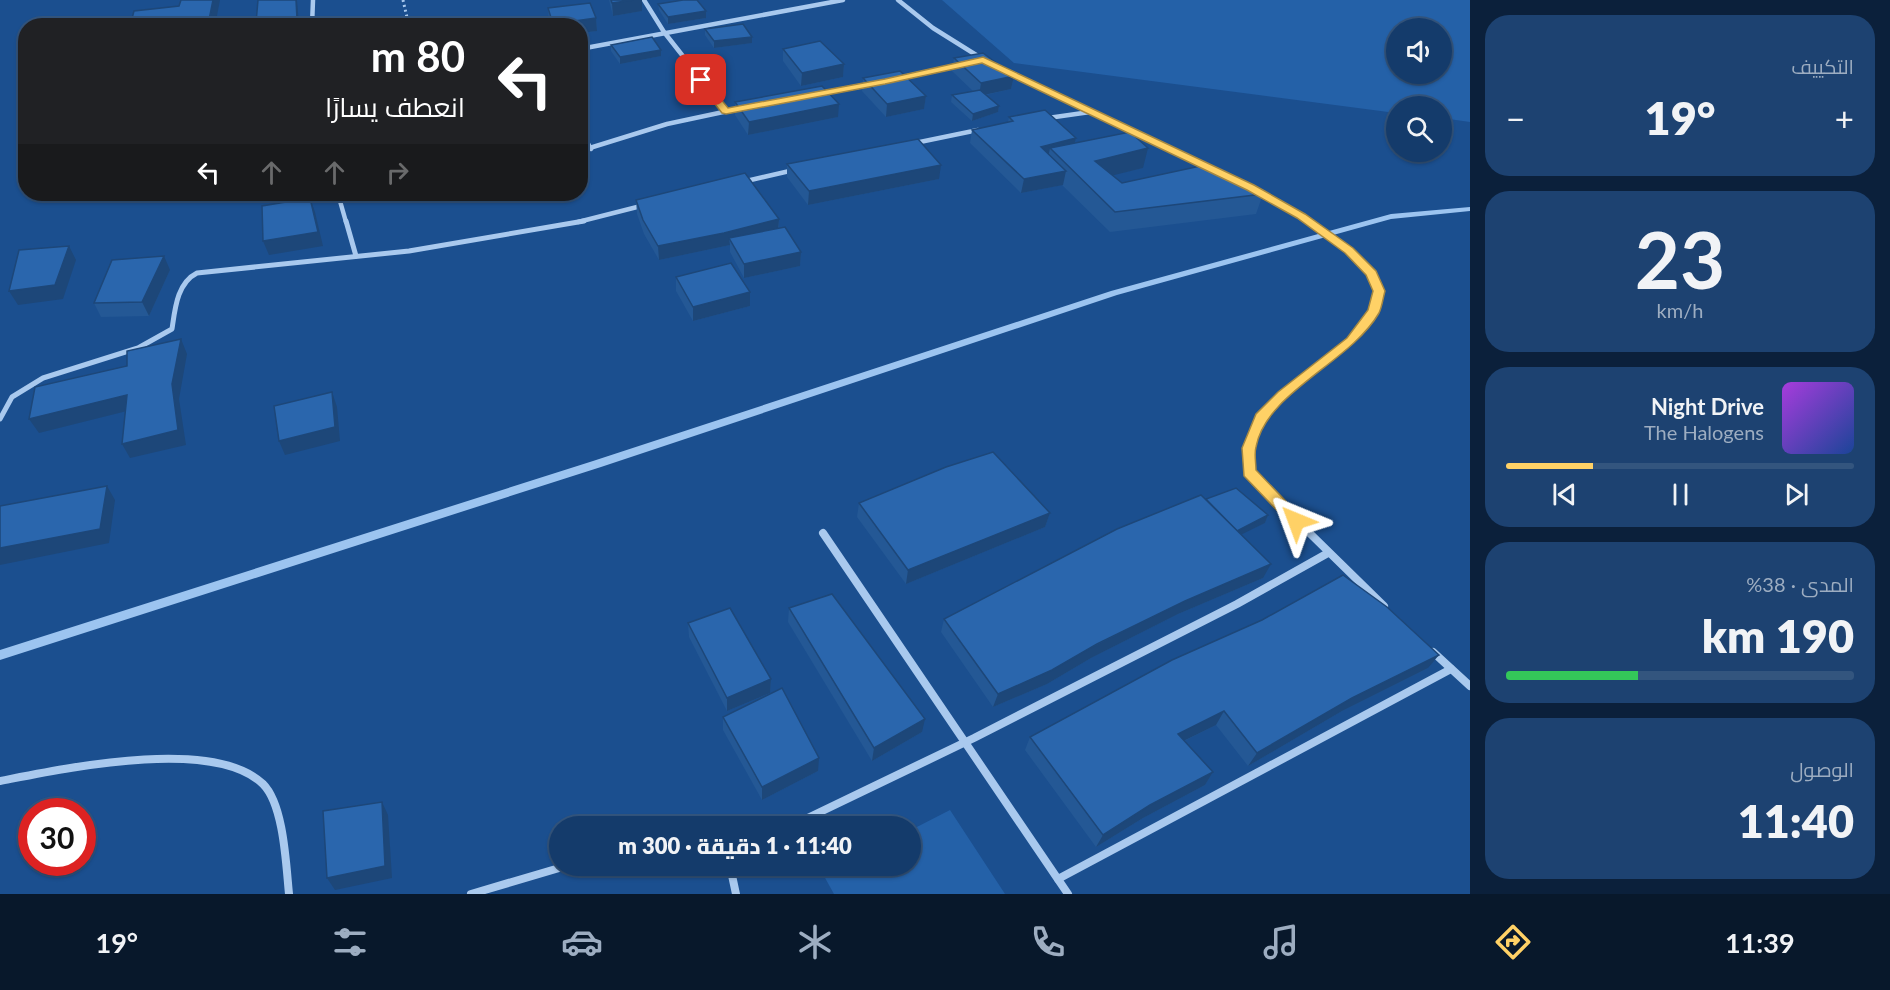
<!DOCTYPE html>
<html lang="ar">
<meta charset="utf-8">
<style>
:root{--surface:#143b6b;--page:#1d4271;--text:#f1f3f6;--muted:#9dadc1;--line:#33557e;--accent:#ffd166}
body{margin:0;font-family:Lato,Cairo,sans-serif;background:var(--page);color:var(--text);direction:rtl;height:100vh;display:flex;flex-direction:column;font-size:22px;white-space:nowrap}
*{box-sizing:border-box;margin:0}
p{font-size:20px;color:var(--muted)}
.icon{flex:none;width:33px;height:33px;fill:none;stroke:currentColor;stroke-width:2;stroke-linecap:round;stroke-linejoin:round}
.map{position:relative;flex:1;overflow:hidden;direction:ltr}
.details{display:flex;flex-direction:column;gap:15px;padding:15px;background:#0b203b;width:420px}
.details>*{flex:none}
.hud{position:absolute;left:18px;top:18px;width:570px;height:183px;border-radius:24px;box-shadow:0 2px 4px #0004,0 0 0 2px var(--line);direction:rtl;background:#202124;color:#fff;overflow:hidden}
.fabs{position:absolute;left:1386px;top:18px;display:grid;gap:12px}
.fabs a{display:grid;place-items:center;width:66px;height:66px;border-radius:50%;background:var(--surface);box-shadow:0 2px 4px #0004,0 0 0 2px var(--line);font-size:30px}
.speed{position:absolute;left:18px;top:798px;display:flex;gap:12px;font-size:30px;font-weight:700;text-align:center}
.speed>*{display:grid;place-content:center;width:78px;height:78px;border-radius:50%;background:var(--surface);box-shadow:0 2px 4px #0004,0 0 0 2px var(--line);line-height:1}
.speed .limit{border:9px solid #d22;background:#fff;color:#111}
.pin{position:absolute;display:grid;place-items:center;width:51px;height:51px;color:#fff;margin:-26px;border-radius:12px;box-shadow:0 3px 9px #0006}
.me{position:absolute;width:66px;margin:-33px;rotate:316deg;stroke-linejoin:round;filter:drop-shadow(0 0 4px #0008)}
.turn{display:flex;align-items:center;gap:21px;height:126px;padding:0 24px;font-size:27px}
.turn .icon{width:78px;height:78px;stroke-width:2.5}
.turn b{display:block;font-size:42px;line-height:51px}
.lanes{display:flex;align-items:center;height:57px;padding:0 24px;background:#0003;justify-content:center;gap:30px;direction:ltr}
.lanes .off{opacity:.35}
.big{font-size:45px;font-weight:800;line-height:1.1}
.details .tile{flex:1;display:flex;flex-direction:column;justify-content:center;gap:9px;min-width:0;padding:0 21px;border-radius:24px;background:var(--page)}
.details .dial{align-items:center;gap:0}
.dial b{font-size:78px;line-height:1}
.song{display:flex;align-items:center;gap:18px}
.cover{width:72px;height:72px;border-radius:9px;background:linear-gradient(135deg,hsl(280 70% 55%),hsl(220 70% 35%))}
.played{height:6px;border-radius:3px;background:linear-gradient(90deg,var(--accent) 25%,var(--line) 25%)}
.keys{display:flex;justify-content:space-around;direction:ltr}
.heat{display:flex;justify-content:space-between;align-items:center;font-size:33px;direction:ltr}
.charge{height:9px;border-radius:4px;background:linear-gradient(90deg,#34c759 38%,var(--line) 0)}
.trip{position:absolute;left:549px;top:816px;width:372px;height:60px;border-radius:30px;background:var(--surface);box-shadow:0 2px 4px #0004,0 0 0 2px var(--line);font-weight:800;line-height:60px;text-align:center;direction:rtl}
.dock{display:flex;height:96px;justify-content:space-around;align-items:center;background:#08182b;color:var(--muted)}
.dock .icon{width:42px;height:42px}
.dock .selected{color:var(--accent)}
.dock b{font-size:27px;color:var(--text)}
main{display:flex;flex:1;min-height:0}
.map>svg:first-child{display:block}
</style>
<main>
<section class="details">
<div class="tile"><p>التكييف</p>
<div class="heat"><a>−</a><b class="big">19°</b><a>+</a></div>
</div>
<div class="tile dial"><b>23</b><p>km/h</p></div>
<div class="tile">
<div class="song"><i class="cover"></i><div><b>Night Drive</b><p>The Halogens</p></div></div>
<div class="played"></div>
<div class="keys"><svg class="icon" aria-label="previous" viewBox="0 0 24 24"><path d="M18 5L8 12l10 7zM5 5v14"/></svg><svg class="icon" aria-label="pause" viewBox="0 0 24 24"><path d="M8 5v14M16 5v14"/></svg><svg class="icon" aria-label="next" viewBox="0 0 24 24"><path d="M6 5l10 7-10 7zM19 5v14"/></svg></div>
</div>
<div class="tile"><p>المدى · 38%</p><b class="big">190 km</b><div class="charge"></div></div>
<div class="tile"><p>الوصول</p><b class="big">11:40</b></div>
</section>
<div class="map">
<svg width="1470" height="894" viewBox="0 0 1470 894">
<rect width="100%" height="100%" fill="#1b4f8f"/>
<g fill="#2461a8" fill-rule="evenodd">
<path d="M942 0H1470V122L1442 118V106H1396V113L1014 63ZM1396 28H1442V74H1396Z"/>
<polygon points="950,810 1005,894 834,894 824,876 843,866 910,866 911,830"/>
</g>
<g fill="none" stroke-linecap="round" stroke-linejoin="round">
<polygon fill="#9cc4f0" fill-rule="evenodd" points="1470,207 1470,211 1391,219 1117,295 601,467 0,660 0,650 593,461 1111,291 1391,214"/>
<polyline stroke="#a9c9ee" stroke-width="3" stroke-dasharray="2 3" stroke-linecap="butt" points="403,0 409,26"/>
<g stroke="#a9c9ee" stroke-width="4.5">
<polyline points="644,0 664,32 726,111"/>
<polyline points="898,0 933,28 981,58"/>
<polyline points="312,26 313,0"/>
<polyline points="580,49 843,0"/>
<polyline points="1003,70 1208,168"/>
<polyline points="899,78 960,65"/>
<polyline points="823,93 869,85"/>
<polyline points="1048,118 1090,112"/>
<polyline points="580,129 591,149"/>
<polyline points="915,143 978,130"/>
<polyline points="580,151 667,124 742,108"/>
<polyline points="1233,179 1309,222"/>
<polyline points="742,182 794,170"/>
<polyline points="338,194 346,222"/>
<polyline points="578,222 645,205"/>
</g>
<g stroke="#a9c9ee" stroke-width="5">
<polyline points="346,221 356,256"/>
<path d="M0 419 12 397 43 378 138 348 172 329C175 309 177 283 197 273L409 251 584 221"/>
<path d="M1289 513 1249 472C1249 454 1251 434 1260 418 1271 400 1291 387 1307 375 1395 309 1406 284 1307 221"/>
</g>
<g stroke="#a9c9ee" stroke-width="8">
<polyline points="1287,511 1384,606"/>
<polyline points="823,533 1068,894"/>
<polyline points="1433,652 1470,686"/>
<path d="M0 781C62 769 213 736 263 784 284 805 286 865 289 894"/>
<polyline points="791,826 974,738 1237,604 1328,553"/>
<polyline points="730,866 736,894"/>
<polyline points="1058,879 1451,669"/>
<polyline points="471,894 566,866"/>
</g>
</g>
<g fill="#245895">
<polygon points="609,0 642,0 642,11 613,16"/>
<polygon points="658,4 706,11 706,18 668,24 659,10"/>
<polygon points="548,8 596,18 597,31 580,33 580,26 551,26 549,21"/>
<polygon points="705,29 752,43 714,48 705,35"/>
<polygon points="611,45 661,50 661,56 620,64 611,51"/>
<polygon points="783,49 844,64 843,77 801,86 783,61"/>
<polygon points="954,58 1014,76 1011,89 986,95 999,106 998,112 972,121 951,102 952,95 973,91 952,71"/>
<polygon points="863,78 926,96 924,109 886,117 862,91"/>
<polygon points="735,102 838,117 748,135 735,115"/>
<polygon points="1009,117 1076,138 1074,143 1143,168 1112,175 1122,183 1263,194 1256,214 1110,232 1062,185 1021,193 970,143 972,130 1008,122"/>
<polygon points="787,164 939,179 808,205 787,177"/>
<polygon points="636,200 779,219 779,228 801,252 800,266 744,278 730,252 730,245 659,260 644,234 637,214"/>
<polygon points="170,270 149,316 101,317 94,303"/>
<polygon points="676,277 750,292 750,306 693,321 676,291"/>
<polygon points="1206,499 1268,515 1265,523 1241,534 1263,578 1178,614 1091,658 1047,684 993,707 941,632 944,619"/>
<polygon points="859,503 1050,513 1045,527 906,584 857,517"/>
<polygon points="789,608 922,732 872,761 788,622"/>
<polygon points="688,623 771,679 770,693 727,711 689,637"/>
<polygon points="1428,668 1342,711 1248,766 1216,725 1184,741 1213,772 1205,785 1143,818 1096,847 1025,750 1030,737"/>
<polygon points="723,717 818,771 762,800 723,730"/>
</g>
<g fill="#1d4779">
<polygon points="213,0 220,0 215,26 209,26"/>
<polygon points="296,0 297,0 299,25 257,26 256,23"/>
<polygon points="633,0 642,0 642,11 613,16 612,3"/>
<polygon points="706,11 706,18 668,24 668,17"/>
<polygon points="596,18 597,31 580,33 580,26 554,26 553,24"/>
<polygon points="752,37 752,43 714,48 714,41"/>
<polygon points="661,50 661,56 620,64 620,57"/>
<polygon points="844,64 843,77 801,86 802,73"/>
<polygon points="1014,76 1011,89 979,96 981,83"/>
<polygon points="926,96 924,109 886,117 887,104"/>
<polygon points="839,104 838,117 748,135 749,122"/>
<polygon points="999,106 998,112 972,121 973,114"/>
<polygon points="1076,138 1072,152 1050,148 1048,158 1041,147"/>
<polygon points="1148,148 1143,168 1090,181 1095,161"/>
<polygon points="941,165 939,179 808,205 809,191"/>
<polygon points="1066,171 1063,185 1021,193 1024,179"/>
<polygon points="310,198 315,212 323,246 269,255 263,241"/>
<polygon points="779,219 778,233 729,238 730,245 659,260 658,246"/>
<polygon points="69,246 76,260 63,299 18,305 9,291"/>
<polygon points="801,252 800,266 744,278 744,264"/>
<polygon points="164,256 170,270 149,316 142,302"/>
<polygon points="750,292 750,306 693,321 693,307"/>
<polygon points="181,339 187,354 179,399 186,445 130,458 122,444 172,384"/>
<polygon points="332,392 337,407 340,441 285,455 279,441"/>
<polygon points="127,395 135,409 39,433 29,419"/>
<polygon points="107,486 115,500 109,543 0,565 0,548"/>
<polygon points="1050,513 1045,527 906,584 908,570"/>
<polygon points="1268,515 1265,523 1226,542 1230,534"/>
<polygon points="1271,564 1263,578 1178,614 1091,658 1047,684 993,707 998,694 1185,601"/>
<polygon points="1439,655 1428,668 1342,711 1248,766 1257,753 1352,698"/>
<polygon points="771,679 770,693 727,711 727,698"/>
<polygon points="1224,711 1216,725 1171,747 1178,734"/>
<polygon points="925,719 922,732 872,761 874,748"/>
<polygon points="819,758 818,771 762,800 762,787"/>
<polygon points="1213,772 1205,785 1143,818 1096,847 1103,835 1150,805"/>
<polygon points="382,802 388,815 392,878 335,890 327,878"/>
</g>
<g fill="#2a66ad" stroke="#1d4779" stroke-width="1.5">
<polygon points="181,0 213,0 208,25 130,26 134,11 179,6"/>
<polygon points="258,0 296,0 297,19 256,23"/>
<polygon points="611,0 633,0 612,3"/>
<polygon points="683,0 697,0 706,11 668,17 658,4"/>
<polygon points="590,3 596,18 553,24 548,8"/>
<polygon points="743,24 752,37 714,41 705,29"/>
<polygon points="652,37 661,50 620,57 611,45"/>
<polygon points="820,41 844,64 802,73 783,49"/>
<polygon points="983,53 1014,76 981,83 954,58"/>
<polygon points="900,71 926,96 887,104 863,78"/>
<polygon points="822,86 839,104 749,122 735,102"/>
<polygon points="980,90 999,106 973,114 952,95"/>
<polygon points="1045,110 1076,138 1041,147 1066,171 1024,179 972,130 1013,121 1009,117"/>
<polygon points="1130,132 1148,148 1095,161 1122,183 1205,165 1263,194 1115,212 1050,148"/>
<polygon points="918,139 941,165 809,191 787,164"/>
<polygon points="745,173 779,219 724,233 658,246 643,220 636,200"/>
<polygon points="310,198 318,232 263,241 262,206"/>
<polygon points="785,227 801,252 744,264 729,238"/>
<polygon points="69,246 55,285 9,291 19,250"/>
<polygon points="164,256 142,302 94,303 112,260"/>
<polygon points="731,263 750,292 693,307 676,277"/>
<polygon points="181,339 172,384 178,430 122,444 127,395 29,419 35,387 127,366 127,351"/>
<polygon points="332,392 335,427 279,441 274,406"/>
<polygon points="993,452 1050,513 908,570 859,503 946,467"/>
<polygon points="107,486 100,529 0,548 0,506"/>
<polygon points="1236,488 1268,515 1237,531 1206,499"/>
<polygon points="1201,495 1271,564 1185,601 1097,644 1052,670 998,694 944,619 1117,529"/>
<polygon points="1343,575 1387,607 1439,655 1352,698 1257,753 1224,711 1178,734 1213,772 1150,805 1103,835 1030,737 1172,660 1262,620"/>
<polygon points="832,594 925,719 874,748 789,608"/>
<polygon points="730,608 771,679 727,698 688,623"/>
<polygon points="782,688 819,758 762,787 723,717"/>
<polygon points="382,802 385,866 327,878 323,811"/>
</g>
<path fill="#ffd166" stroke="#a68842" stroke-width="1.5" d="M983 57 1254 185 1305 214 1353 248 1376 271 1385 291C1383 298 1382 307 1379 313 1350 363 1266 392 1256 447 1254 454 1256 463 1256 470L1301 517 1303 521 1301 525H1291L1244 476 1242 448 1256 414 1278 392 1347 338 1368 310 1373 291 1366 275 1345 253 1297 218 1247 190 982 63 885 84 726 114 722 113 696 80 704 78 728 108 885 79Z"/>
</svg>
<div class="fabs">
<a><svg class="icon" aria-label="sound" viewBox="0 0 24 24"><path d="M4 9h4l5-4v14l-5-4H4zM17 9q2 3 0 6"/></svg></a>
<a><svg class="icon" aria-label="search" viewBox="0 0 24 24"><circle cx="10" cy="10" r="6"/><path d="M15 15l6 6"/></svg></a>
</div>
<div class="speed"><div class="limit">30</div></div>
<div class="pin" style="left:701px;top:80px;background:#d93025"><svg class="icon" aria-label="arrive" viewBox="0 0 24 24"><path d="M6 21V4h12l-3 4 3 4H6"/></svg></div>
<svg class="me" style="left:1296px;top:521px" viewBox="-20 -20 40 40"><path d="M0-17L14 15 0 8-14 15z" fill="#ffd166" stroke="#fff" stroke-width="4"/></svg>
<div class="trip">11:40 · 1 دقيقة · 300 m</div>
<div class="hud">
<div class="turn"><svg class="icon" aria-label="left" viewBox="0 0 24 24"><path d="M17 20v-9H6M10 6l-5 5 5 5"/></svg><div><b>80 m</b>انعطف يسارًا</div></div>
<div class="lanes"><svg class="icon" aria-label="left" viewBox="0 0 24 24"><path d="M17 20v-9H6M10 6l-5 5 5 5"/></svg><svg class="icon off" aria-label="ahead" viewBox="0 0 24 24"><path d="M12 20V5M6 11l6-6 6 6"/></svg><svg class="icon off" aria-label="ahead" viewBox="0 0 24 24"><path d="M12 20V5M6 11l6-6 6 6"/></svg><svg class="icon off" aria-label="right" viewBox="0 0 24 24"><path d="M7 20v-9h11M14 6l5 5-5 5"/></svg></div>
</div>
</div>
</main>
<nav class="dock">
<b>11:39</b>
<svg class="icon selected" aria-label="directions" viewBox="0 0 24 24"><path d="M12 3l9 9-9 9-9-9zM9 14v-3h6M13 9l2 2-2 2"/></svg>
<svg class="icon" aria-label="music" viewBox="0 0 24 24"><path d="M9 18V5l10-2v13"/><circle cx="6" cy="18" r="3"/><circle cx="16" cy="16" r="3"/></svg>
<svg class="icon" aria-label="phone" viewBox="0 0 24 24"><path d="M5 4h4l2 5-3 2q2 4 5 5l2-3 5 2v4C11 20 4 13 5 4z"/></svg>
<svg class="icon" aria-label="climate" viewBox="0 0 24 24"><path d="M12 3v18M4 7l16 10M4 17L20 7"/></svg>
<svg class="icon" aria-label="car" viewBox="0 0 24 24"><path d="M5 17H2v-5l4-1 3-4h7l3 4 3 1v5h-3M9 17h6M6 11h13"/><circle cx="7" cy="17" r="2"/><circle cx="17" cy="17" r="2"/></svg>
<svg class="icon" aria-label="filters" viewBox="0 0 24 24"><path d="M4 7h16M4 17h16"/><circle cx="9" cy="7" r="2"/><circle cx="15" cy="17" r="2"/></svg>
<b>19°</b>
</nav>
